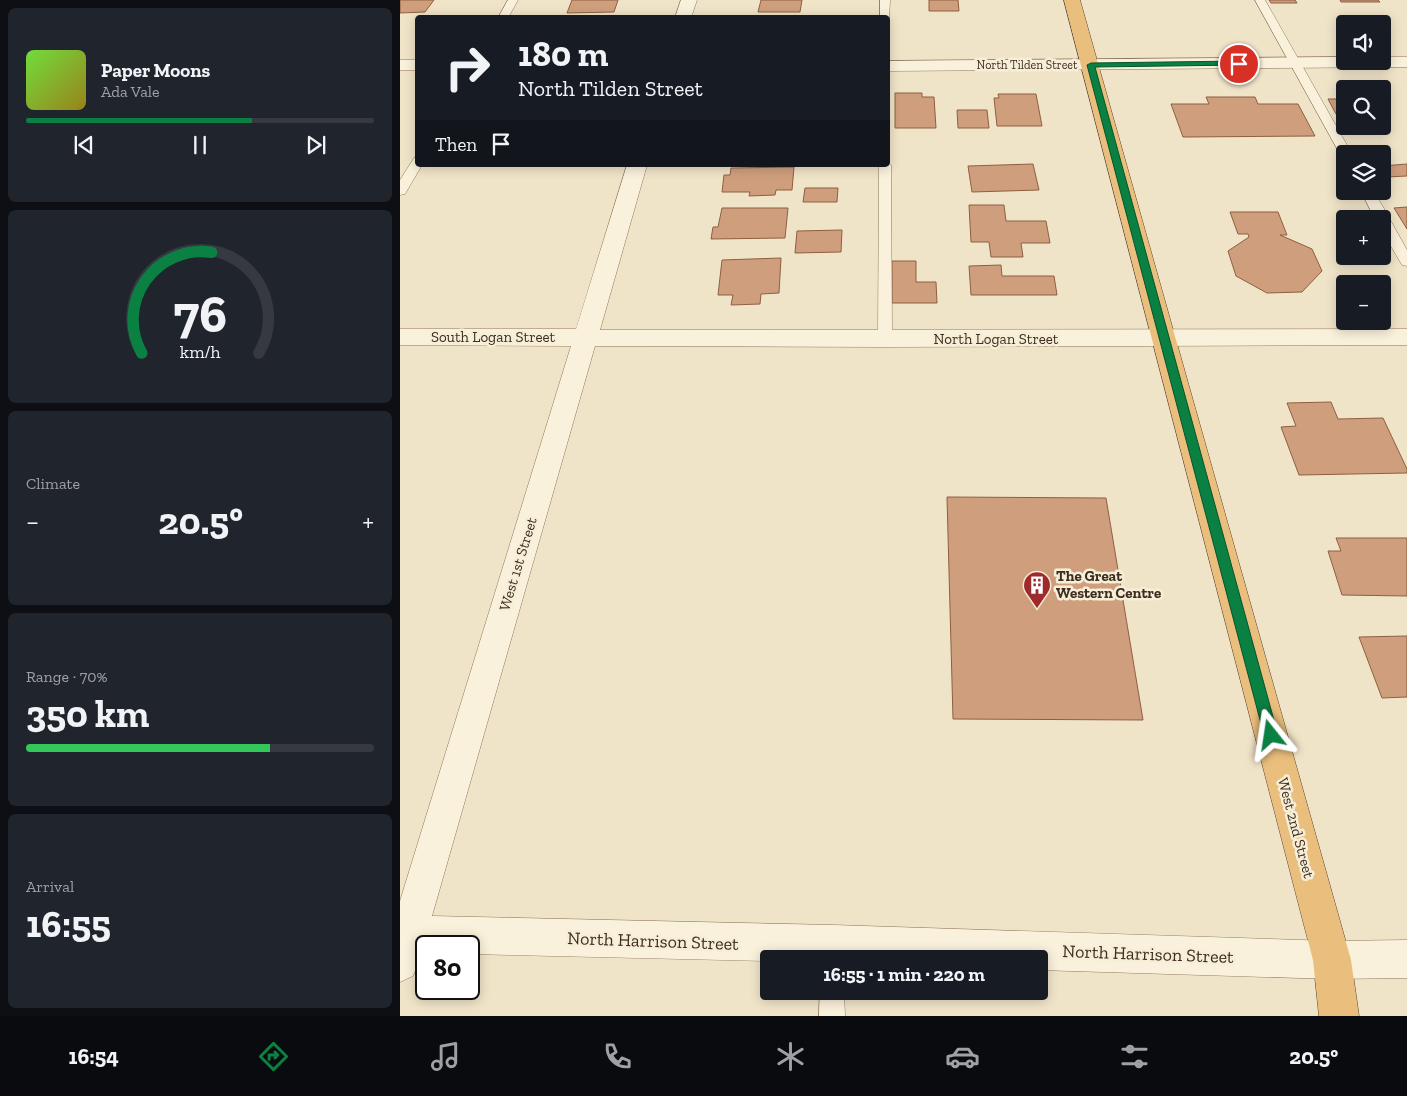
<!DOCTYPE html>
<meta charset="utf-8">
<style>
:root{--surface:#171b24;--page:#20242c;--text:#f1f3f6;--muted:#9ea1a6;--line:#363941;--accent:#0b8043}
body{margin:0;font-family:"Zilla Slab",serif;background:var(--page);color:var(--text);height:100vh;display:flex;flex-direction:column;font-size:19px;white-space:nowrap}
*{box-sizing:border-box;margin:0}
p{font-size:16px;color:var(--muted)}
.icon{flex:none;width:28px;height:28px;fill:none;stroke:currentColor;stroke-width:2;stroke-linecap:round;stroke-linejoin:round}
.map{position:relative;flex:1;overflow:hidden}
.panel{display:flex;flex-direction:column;gap:8px;padding:8px;background:#0d0f14;width:400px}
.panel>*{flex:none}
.banner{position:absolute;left:15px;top:15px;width:475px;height:152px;border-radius:5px;box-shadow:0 2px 12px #0003;background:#171b24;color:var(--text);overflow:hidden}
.fabs{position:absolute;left:936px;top:15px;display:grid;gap:10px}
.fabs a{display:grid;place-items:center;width:55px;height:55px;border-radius:5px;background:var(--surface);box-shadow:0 2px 12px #0003;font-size:25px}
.speed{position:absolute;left:15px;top:935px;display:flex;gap:10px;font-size:25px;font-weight:700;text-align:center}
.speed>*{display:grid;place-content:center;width:65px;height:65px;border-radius:50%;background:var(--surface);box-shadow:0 2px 12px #0003;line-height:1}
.speed .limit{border:2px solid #111;border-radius:8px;background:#fff;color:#111}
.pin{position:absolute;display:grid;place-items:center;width:42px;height:42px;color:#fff;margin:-21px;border:2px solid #fff;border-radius:50%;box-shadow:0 1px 5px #0007}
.me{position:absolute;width:55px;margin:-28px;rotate:345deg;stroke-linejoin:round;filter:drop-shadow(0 0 4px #0008)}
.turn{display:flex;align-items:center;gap:18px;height:105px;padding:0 20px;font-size:22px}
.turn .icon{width:65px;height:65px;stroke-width:2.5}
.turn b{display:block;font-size:35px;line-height:42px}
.then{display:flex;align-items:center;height:48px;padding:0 20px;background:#0003;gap:10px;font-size:19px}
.big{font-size:38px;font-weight:700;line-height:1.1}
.panel .widget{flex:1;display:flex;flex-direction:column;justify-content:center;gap:8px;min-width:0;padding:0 18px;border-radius:8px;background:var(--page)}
.panel .dial{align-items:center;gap:0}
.dial svg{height:130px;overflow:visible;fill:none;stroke:var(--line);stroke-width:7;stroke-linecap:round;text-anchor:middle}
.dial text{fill:var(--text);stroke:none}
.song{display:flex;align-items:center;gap:15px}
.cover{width:60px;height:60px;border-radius:8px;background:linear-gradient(135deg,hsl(100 70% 55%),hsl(50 70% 35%))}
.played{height:5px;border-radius:2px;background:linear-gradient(90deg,var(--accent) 65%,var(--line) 65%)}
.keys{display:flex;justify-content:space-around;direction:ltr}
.heat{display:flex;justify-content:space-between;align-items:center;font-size:28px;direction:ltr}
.charge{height:8px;border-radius:4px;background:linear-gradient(90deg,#34c759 70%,var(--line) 0)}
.trip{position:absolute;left:360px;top:950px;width:288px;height:50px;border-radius:5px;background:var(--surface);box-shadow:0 2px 12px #0003;font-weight:700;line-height:50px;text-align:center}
.tab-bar{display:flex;height:80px;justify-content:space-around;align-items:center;background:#090b0e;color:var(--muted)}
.tab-bar .icon{width:35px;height:35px}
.tab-bar .on{color:var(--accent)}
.tab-bar b{font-size:22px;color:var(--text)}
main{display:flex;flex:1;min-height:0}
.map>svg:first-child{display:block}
</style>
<main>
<section class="panel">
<div class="widget">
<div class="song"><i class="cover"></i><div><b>Paper Moons</b><p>Ada Vale</p></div></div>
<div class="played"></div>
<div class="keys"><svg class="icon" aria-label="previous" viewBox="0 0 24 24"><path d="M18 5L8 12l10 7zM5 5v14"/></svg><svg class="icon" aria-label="pause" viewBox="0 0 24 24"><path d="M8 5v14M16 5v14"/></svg><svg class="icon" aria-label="next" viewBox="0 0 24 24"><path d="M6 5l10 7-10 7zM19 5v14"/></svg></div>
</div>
<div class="widget dial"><svg viewBox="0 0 100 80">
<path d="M14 69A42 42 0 1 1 86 69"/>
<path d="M14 69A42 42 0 0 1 57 7" stroke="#0b8043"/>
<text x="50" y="56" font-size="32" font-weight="700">76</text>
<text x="50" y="72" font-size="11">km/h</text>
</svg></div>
<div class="widget"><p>Climate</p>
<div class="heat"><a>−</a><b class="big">20.5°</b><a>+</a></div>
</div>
<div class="widget"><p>Range · 70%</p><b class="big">350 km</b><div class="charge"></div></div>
<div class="widget"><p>Arrival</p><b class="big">16:55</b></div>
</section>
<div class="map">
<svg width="1007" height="1016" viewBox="0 0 1007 1016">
<rect width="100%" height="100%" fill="#f0e4c8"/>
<g fill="#cf9f7d" stroke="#8d5f41">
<polygon points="0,0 34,0 25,12 0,13"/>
<polygon points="172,0 218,0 214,12 167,13"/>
<polygon points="361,0 402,0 400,12 358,12"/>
<polygon points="529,0 558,0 559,11 529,11"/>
<polygon points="869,0 895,0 897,3 871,3"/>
<polygon points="940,0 978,0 980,2 941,2"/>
<polygon points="495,93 522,93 522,97 534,97 536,128 495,128"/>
<polygon points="598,94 636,94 642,126 597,126 594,98 599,98"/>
<polygon points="806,97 855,97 858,104 898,104 915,136 783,137 771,104 809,104"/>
<polygon points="928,99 945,99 945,114 936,114"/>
<polygon points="557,110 587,110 589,128 558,128"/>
<polygon points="633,164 639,190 572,192 568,166"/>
<polygon points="1007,164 1007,176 986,177 982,172 982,166"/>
<polygon points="394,167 392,190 376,190 375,195 349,196 350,192 322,192 324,175 330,175 331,168"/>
<polygon points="405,188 438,188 437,202 403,202"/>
<polygon points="569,205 604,205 606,221 646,221 650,243 621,243 623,257 591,257 589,242 571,242"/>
<polygon points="1007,207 1007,229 994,208"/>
<polygon points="322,208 388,208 385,238 311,239 313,227 318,227"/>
<polygon points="830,212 878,212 887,235 880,235 912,249 922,271 902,292 867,293 836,276 828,251 849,237 848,234 838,234"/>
<polygon points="442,230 441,252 395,253 397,231"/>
<polygon points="381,258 379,293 361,294 360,304 331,305 333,295 318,295 322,260"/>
<polygon points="492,261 516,261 516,282 536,282 537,303 492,303"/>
<polygon points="601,265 602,276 654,276 657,295 571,295 569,266"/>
<polygon points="931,402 938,419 983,418 1007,469 1007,473 899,475 881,427 896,426 887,403"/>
<polygon points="547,497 706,498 743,720 553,719"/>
<polygon points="936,538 1007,538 1007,596 942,595 928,551 941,551"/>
<polygon points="1007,636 1007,697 982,698 959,637"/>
</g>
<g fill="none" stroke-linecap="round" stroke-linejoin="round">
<g stroke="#8d765c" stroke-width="1">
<g id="service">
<polygon points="108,0 118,0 108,18 98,18"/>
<polygon points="480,0 490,0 489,20 488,18 480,18"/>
<polygon points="855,0 865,0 952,154 945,154 945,157 940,154"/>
<polygon points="18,157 18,165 22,165 5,194 0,195 0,180 14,158"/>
<polygon points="488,162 491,165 492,339 490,343 485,344 480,343 478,339 479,165 488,165"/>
<polygon points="961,191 974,191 1007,250 1007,266 1002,265 982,231 982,219 975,219"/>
<polygon points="420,991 444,991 445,1016 419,1016"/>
</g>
</g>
<g stroke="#8d765c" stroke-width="1">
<g id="minor">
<polygon points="281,0 297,0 291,18 275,18"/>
<polygon points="945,57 945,61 982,61 982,57 1007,57 1007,67 488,71 488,61"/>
<rect x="0" y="60" width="18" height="10"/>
<polygon points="227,165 247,165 200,330 1007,329 1007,345 485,347 195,346 32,916 433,925 932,941 1007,940 1007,978 932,979 639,970 639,959 369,959 369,961 69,954 69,946 26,946 26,953 22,953 13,976 0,982 0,901 171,346 0,345 0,329 176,329"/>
</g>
</g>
<g stroke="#5b4430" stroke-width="1">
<polygon id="trunk" points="664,0 680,0 951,960 959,1016 919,1016 913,960"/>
</g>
<use href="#service" fill="#faf1dc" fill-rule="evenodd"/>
<use href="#minor" fill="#faf1dc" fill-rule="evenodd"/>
<use href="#trunk" fill="#eabe7c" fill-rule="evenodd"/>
</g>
<polygon fill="#0b8043" stroke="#07532c" points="839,61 842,62 842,65 695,67 878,735 876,739 871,741 866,739 864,735 687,65 691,63"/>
<defs>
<g id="building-pin" transform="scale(1.4375)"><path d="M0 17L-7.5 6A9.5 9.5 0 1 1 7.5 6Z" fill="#9e2a2b" stroke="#f7eed8"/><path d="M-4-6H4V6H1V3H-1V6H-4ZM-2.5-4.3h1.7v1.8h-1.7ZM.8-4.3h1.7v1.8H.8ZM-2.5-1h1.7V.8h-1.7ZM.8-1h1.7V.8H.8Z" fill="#fff"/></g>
</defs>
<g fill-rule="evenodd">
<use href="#building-pin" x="637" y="585"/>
</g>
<g text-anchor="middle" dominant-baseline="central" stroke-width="5" stroke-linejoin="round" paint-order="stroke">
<g font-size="12" fill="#3d2e20" stroke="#f7eed8">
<text x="627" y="65">North Tilden Street</text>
</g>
<g font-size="15" fill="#3d2e20" stroke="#f7eed8">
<text x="93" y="337">South Logan Street</text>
<text x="596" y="339">North Logan Street</text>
<text transform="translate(118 564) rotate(-73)">West 1st Street</text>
<text transform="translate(896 828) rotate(75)">West 2nd Street</text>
</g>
<g font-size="15" font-weight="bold" fill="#3d2e20" stroke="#f7eed8" text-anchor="start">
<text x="656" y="576">The Great<tspan x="656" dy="17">Western Centre</tspan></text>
</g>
<g font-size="18" fill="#3d2e20" stroke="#f7eed8">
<text transform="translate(253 941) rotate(2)">North Harrison Street</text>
<text transform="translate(748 954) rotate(2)">North Harrison Street</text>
</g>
</g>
</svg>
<div class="fabs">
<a><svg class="icon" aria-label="sound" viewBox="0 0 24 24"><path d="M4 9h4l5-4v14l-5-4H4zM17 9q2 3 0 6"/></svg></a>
<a><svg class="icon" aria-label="search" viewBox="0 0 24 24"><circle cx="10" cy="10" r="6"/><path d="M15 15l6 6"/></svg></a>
<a><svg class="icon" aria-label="layers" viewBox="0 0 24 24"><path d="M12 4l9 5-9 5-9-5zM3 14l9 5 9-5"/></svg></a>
<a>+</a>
<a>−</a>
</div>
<div class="speed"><div class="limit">80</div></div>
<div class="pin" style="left:839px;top:64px;background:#d93025"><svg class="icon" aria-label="arrive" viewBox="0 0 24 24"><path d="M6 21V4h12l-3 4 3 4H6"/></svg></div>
<svg class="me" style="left:871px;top:735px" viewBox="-20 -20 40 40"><path d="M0-17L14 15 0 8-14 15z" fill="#0b8043" stroke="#fff" stroke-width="4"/></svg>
<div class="trip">16:55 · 1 min · 220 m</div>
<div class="banner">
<div class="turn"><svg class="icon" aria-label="right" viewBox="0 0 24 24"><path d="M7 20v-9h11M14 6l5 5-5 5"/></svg><div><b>180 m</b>North Tilden Street</div></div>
<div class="then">Then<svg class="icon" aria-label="arrive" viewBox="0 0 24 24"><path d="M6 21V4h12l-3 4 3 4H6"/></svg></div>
</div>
</div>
</main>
<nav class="tab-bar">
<b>16:54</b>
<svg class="icon on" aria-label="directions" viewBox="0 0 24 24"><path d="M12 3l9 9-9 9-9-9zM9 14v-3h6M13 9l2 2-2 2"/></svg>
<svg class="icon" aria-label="music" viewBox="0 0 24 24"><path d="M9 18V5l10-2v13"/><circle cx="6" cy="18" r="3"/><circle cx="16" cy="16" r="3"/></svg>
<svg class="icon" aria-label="phone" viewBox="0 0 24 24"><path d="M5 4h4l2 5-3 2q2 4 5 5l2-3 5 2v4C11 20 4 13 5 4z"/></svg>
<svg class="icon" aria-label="climate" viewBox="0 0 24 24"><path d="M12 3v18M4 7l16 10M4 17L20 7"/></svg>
<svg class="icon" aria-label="car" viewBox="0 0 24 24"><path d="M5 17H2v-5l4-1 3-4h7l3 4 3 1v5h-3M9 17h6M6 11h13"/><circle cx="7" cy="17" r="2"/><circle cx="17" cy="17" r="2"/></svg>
<svg class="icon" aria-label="filters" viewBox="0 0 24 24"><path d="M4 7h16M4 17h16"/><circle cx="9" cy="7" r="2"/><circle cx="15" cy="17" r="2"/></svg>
<b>20.5°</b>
</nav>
